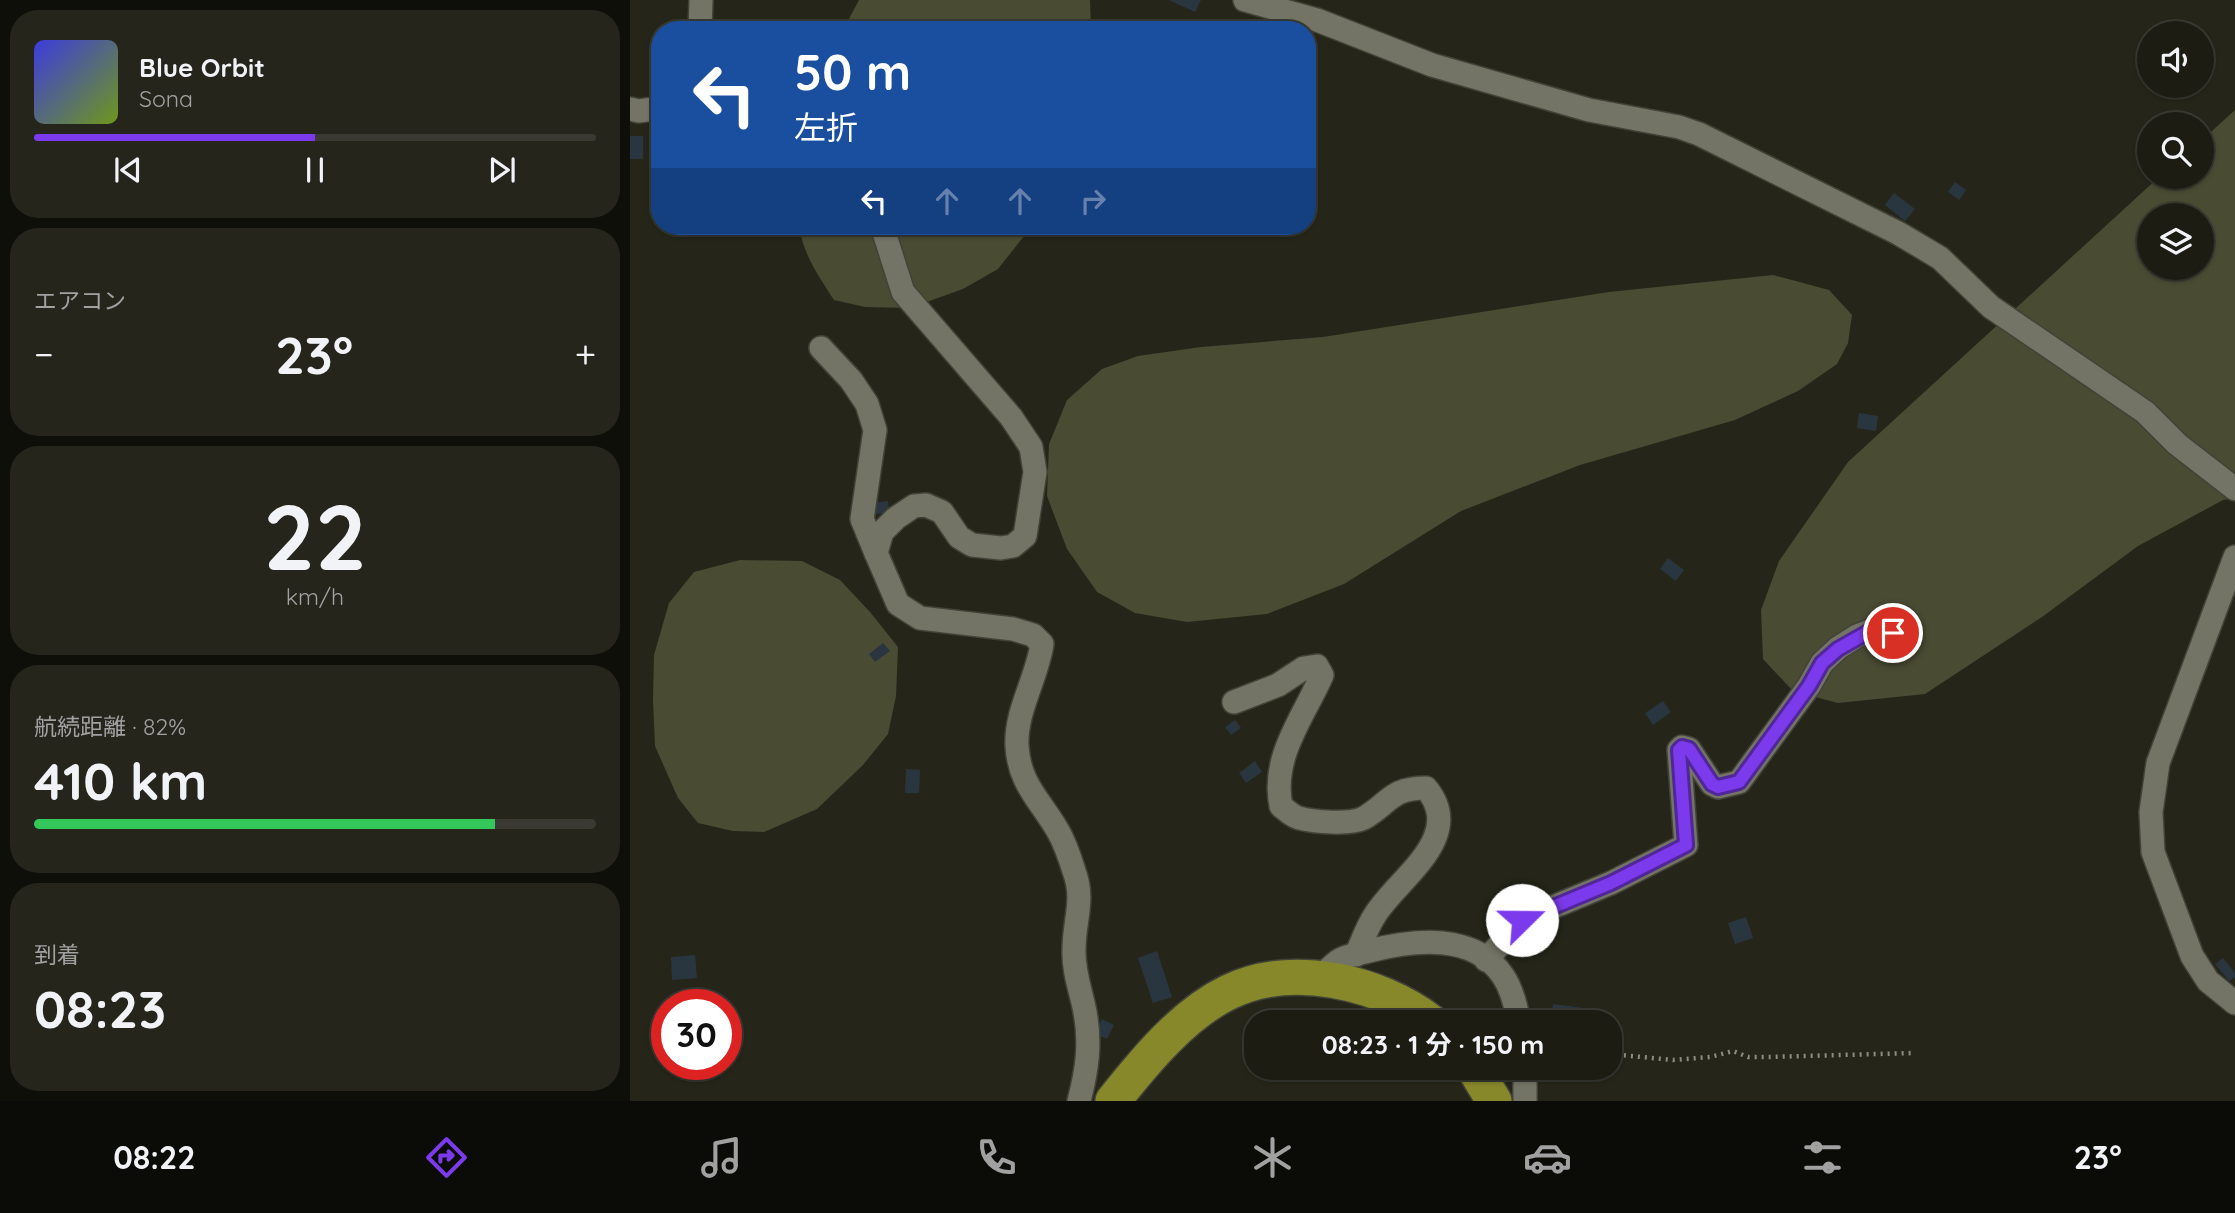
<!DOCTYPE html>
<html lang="ja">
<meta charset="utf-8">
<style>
:root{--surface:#1c1c13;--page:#25251c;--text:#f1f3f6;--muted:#a0a1a0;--line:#3a3a33;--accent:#7c3aed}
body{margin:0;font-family:Quicksand,"Noto Sans JP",sans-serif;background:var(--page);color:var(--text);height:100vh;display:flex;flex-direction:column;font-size:26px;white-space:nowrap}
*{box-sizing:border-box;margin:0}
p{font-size:23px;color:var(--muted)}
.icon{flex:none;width:38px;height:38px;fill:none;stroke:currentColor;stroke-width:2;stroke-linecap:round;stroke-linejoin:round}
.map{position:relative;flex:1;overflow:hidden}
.sheet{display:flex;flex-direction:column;gap:10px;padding:10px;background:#0f0f0a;width:630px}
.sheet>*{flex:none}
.banner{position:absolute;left:21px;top:21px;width:665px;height:214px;border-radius:28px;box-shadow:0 2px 5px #0004,0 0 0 2px var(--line);background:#1a4fa0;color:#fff;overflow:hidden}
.fabs{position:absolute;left:1507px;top:21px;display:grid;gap:14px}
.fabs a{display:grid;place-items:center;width:77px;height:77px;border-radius:50%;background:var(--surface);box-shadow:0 2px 5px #0004,0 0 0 2px var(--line);font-size:35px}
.speed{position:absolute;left:21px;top:989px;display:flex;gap:14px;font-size:35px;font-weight:700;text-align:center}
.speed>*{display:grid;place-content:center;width:91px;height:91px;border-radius:50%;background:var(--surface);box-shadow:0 2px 5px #0004,0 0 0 2px var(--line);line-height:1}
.speed .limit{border:10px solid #d22;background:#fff;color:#111}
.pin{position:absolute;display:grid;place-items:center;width:60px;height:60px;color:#fff;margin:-30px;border:4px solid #fff;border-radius:50%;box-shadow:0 2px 7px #0007}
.me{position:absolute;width:77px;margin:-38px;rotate:68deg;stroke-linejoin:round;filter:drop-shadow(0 0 5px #0008)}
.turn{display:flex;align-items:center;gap:24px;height:147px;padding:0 28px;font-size:32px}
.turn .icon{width:91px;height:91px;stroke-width:2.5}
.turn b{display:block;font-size:49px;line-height:60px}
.lanes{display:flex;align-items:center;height:66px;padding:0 28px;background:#0003;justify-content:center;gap:35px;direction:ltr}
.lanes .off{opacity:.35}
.big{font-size:52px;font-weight:700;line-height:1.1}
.sheet .card{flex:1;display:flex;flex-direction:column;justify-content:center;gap:10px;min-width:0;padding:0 24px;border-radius:28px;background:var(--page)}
.sheet .dial{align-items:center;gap:0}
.dial b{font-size:91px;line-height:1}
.song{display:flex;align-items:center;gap:21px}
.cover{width:84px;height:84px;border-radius:10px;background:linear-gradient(135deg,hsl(240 70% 55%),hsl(80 70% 35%))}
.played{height:7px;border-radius:4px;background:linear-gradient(90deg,var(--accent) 50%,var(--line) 50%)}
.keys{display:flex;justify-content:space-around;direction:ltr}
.heat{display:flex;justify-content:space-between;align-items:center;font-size:38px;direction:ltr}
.charge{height:10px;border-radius:5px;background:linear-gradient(90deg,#34c759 82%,var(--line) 0)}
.trip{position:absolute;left:614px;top:1010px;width:378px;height:70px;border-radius:28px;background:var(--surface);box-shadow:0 2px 5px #0004,0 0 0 2px var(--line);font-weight:700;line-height:70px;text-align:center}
.dock{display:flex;height:112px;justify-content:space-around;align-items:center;background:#0b0b08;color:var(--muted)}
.dock .icon{width:49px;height:49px}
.dock .current{color:var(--accent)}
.dock b{font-size:32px;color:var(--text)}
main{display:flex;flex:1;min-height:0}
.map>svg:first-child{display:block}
</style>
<main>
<section class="sheet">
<div class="card">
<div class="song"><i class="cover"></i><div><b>Blue Orbit</b><p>Sona</p></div></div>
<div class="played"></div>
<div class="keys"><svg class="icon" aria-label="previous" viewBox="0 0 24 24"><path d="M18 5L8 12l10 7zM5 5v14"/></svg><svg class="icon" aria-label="pause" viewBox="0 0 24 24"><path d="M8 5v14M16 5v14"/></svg><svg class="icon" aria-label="next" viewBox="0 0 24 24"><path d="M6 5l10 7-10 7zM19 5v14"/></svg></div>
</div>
<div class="card"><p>エアコン</p>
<div class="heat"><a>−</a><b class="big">23°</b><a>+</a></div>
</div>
<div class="card dial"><b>22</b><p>km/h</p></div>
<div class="card"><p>航続距離 · 82%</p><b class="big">410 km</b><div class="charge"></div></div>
<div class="card"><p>到着</p><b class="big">08:23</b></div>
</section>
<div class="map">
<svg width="1605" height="1101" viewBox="0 0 1605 1101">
<rect width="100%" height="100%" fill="#252619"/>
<g fill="#4a4b33" fill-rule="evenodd">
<polygon points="229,0 460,0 461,30 213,30"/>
<path d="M1605 110V498L1593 500 1508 546 1412 617 1295 694 1208 703 1163 691 1133 659 1131 610 1149 561 1218 462 1529 177H1572V140ZM1519 215H1572V268H1519Z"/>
<path d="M170 226H402L368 269 333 289 280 308 235 307 204 300C190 278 171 252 170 226Z"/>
<polygon points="1143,275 1199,290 1222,315 1218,343 1207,364 1168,391 1105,420 950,465 831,511 714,584 637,614 557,622 505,613 467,592 437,549 417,496 419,444 437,400 472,369 508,356 571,347 693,337 979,292"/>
<polygon points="110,560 172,561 210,580 240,612 268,647 266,696 258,734 233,765 187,809 134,832 103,831 68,823 48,798 25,746 23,700 24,655 39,603 64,572"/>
</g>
<g fill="#2a363f">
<polygon points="539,0 571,0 565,12"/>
<rect x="0" y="136" width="13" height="23"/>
<polygon points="1325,182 1336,190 1329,200 1318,192"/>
<polygon points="1264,193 1285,209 1275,221 1255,205"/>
<polygon points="1229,413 1248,416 1246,431 1227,428"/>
<polygon points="258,501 259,513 244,514 243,503"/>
<polygon points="1038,558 1054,570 1046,581 1030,569"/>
<polygon points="253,643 260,651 245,662 239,654"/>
<polygon points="1033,701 1041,712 1023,725 1015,713"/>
<polygon points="605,720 611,728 601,735 595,727"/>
<polygon points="625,761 632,772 616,783 609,773"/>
<polygon points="276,769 290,770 289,793 275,793"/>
<polygon points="1116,917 1123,938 1105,944 1098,923"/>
<polygon points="527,951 542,997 523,1003 508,958"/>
<polygon points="65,955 67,978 42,980 41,957"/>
<polygon points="1593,958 1605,973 1605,977 1599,981 1585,964"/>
<polygon points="923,1004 968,1010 967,1022 910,1022 910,1016 921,1018"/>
<polygon points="472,1019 484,1025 477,1039 465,1034"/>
</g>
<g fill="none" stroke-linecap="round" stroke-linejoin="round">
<g stroke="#424338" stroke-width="26">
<g id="street">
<polyline points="615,0 687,20 802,65 959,110 1049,127 1069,134 1268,233 1310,258 1361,307 1515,412 1547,444 1605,489"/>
<polyline points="70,30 71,0"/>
<polyline points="0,109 9,111 30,108"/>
<path d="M252 226 273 292 381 417 401 447 405 472 395 536 383 546 371 548 342 545 329 537 312 512 296 505 284 506 266 518 252 532 246 553 268 604 290 618 383 629 403 635 412 644C407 678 385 712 387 746 389 784 411 801 428 831 435 843 440 858 444 871 455 900 444 920 444 949 443 971 451 991 455 1012 461 1044 457 1070 449 1101"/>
<polyline points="191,348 221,380 237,404 245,430 232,519 246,553"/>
<polyline points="1605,557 1528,763 1521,812 1523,852 1562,956 1578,981 1605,1003"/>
<path d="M604 702 648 685 674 668 687 666 692 675C673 718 641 757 651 806 656 810 662 816 669 818 684 822 720 825 734 818 760 803 760 788 796 788 837 837 768 878 745 915 737 927 732 942 726 955"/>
<polyline points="856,960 892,920 981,883 1056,845 1049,750 1052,747 1059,749 1082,784 1088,787 1109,782 1179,686 1192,663 1208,648 1227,636 1240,631 1254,629 1263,633 1272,642"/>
<path d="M688 979C695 973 701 966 708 961 716 955 729 954 739 951 783 940 844 932 873 976 882 989 886 1007 889 1022"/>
<polyline points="895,1068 895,1101"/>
</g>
</g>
<g stroke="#424338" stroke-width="38">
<g id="primary">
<polyline points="844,1068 864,1101"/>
<path d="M483 1101C514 1062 553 1014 599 992 661 962 748 981 801 1022"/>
</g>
</g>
<polyline stroke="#8d8e83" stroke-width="4.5" stroke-dasharray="2 5" stroke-linecap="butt" points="980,1054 1043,1060 1080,1057 1103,1051 1118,1057 1138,1057 1284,1053"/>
<use href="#street" stroke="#737465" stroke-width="23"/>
<use href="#primary" stroke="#87882a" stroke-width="35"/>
</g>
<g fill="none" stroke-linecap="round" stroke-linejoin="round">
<g stroke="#51269a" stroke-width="18">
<polyline id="route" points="892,920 981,883 1056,845 1049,750 1052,747 1059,749 1082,784 1088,787 1109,782 1179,686 1192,663 1208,649 1240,631 1254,629 1263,633"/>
</g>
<use href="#route" stroke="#7c3aed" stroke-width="12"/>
</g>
</svg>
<div class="fabs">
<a><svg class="icon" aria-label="sound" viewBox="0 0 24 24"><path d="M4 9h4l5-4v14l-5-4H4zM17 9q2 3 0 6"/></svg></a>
<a><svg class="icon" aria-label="search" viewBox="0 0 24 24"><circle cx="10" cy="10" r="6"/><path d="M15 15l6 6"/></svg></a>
<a><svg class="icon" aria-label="layers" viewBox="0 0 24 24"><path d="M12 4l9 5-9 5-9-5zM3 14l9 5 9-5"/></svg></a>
</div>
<div class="speed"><div class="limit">30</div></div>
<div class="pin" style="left:1263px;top:633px;background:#d93025"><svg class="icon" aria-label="arrive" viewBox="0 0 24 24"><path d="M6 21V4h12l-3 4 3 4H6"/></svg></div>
<svg class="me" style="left:892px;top:920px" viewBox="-20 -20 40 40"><circle r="19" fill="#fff"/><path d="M0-13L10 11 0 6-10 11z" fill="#7c3aed"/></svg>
<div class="trip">08:23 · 1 分 · 150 m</div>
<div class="banner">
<div class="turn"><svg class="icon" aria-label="left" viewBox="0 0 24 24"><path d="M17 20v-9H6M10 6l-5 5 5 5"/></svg><div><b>50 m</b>左折</div></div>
<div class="lanes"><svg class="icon" aria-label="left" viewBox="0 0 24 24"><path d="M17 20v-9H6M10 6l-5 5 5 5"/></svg><svg class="icon off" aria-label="ahead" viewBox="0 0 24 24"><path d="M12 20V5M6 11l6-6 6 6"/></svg><svg class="icon off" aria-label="ahead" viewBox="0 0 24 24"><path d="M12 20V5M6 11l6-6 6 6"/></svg><svg class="icon off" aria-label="right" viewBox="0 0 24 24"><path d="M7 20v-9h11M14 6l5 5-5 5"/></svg></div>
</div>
</div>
</main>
<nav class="dock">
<b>08:22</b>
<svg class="icon current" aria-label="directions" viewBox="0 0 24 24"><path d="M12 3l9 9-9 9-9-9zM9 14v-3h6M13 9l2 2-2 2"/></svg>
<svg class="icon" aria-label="music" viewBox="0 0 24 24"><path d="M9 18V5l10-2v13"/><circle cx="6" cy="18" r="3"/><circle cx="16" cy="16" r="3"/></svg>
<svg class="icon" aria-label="phone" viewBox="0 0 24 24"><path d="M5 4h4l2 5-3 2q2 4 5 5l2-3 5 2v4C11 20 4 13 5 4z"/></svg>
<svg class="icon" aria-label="climate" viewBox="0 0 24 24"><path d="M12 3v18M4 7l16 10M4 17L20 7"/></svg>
<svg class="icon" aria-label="car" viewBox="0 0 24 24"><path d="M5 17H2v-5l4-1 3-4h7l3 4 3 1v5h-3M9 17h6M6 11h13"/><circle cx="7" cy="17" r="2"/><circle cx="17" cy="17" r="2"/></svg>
<svg class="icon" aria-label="filters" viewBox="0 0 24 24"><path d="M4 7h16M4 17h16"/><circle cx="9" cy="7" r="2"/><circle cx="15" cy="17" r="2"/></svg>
<b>23°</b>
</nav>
